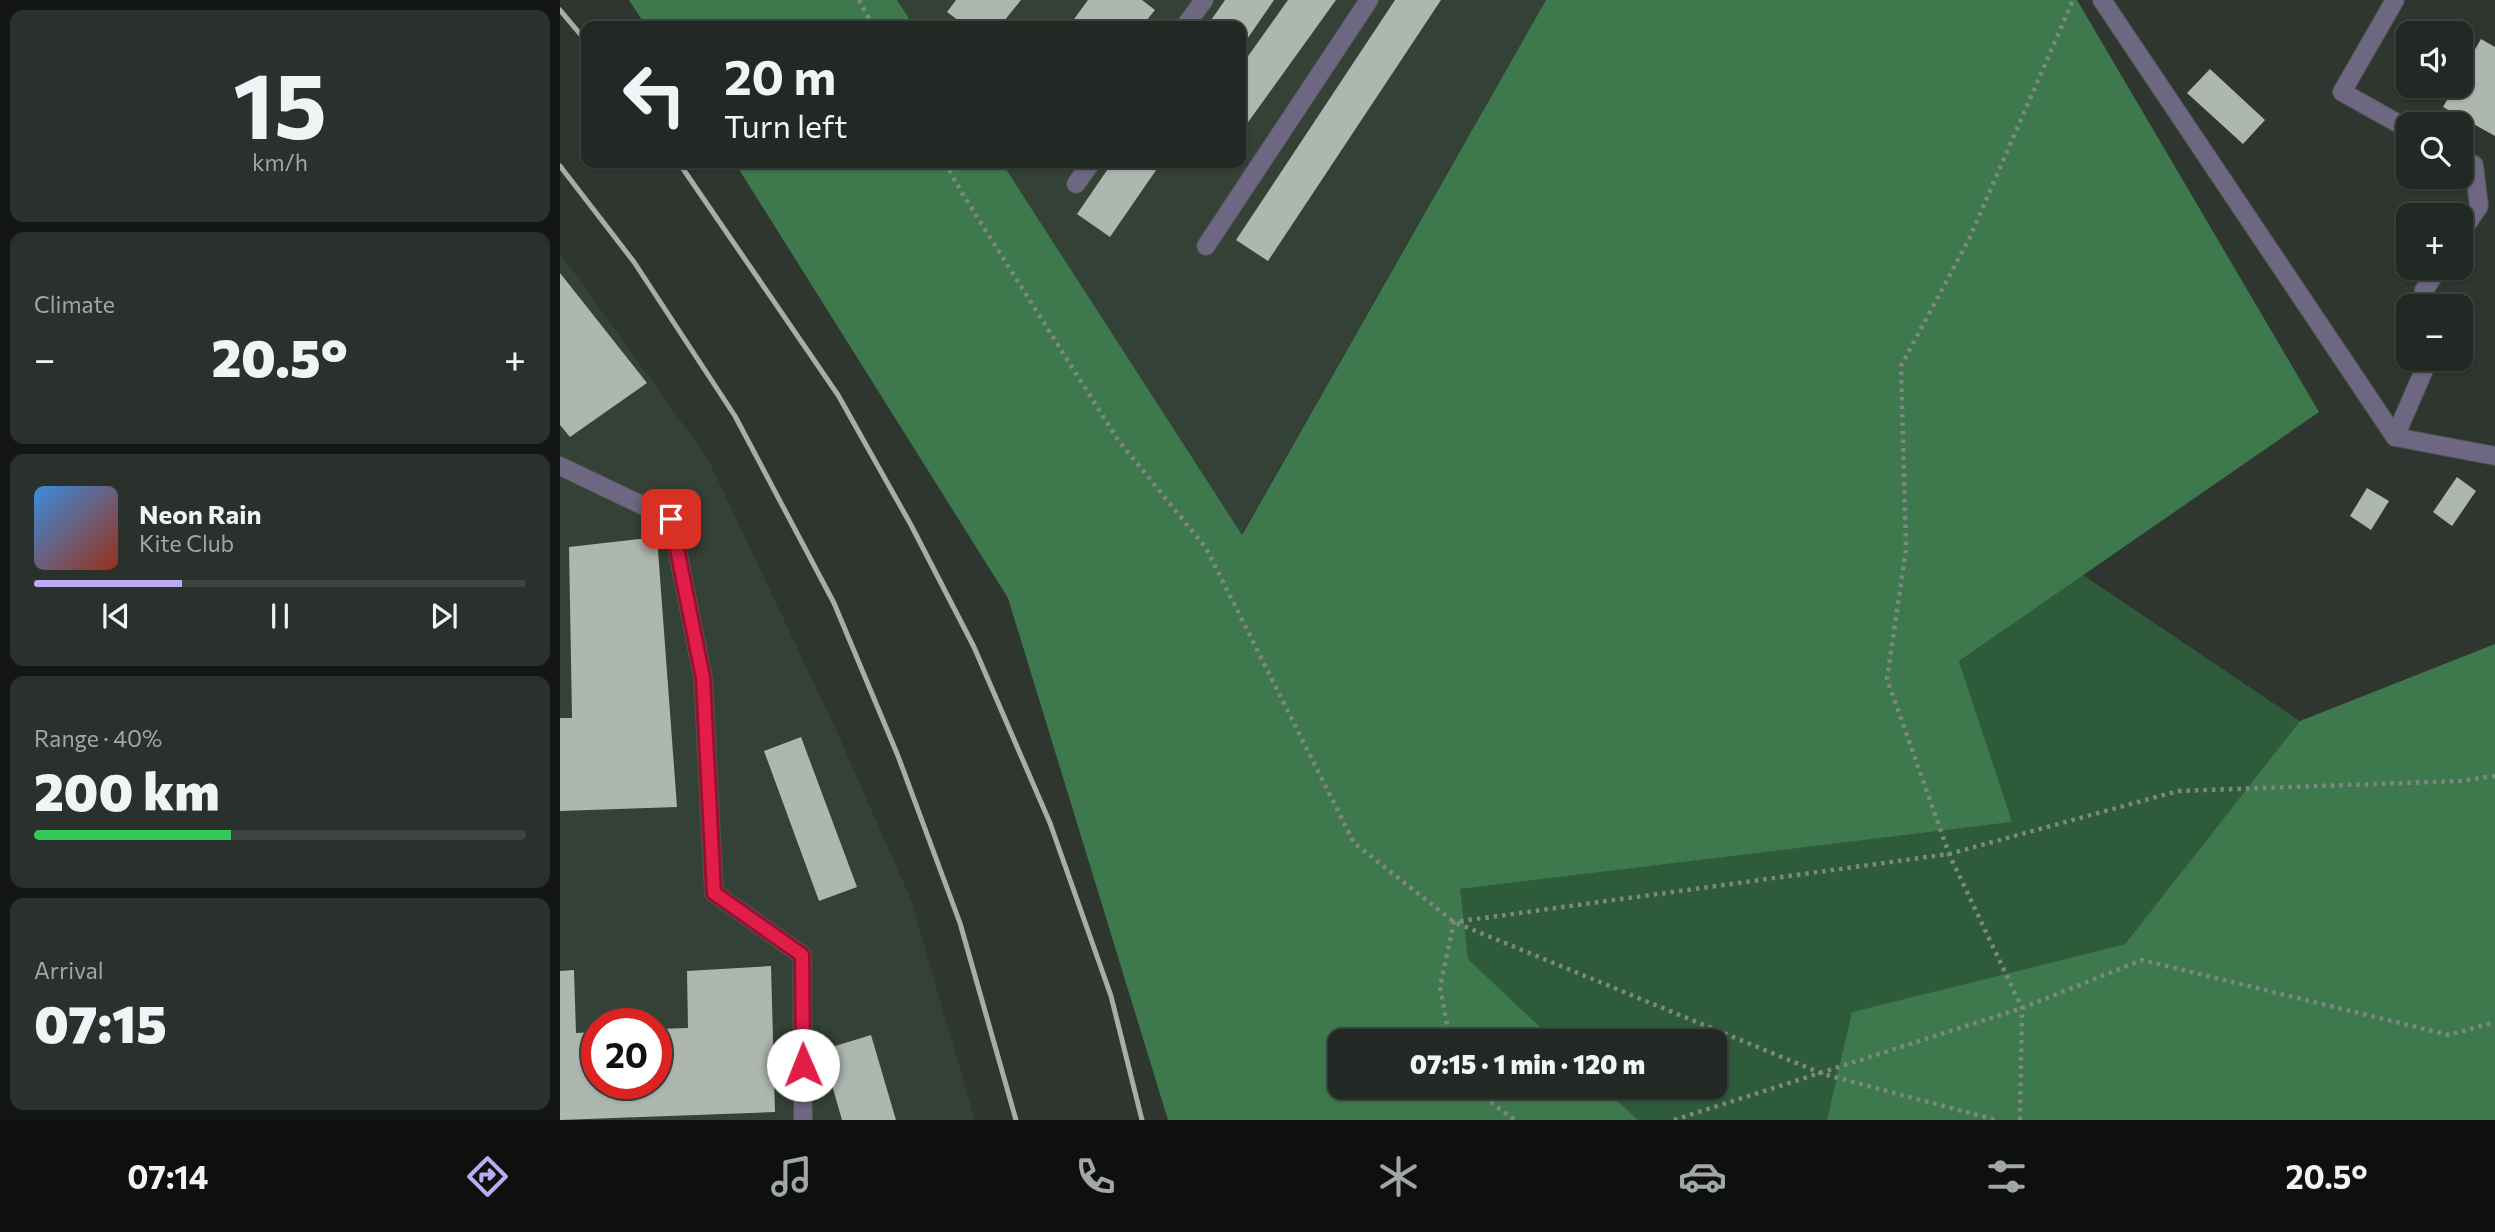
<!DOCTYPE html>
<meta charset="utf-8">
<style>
:root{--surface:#222823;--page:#2a302b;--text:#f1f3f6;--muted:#a2a6a6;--line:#3f4441;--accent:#bcaaf6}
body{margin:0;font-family:Commissioner,sans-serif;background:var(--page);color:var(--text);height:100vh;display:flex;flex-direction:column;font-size:26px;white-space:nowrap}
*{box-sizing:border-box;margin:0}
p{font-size:23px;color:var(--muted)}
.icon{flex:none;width:38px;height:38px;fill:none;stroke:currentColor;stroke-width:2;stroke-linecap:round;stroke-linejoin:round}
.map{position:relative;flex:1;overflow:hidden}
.panel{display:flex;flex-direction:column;gap:10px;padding:10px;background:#131613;width:560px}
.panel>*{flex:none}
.banner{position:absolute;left:21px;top:21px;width:665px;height:147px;border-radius:14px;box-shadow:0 2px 5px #0004,0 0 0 2px var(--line);background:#222823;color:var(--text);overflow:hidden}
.tools{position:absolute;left:1836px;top:21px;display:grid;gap:14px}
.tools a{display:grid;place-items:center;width:77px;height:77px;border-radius:14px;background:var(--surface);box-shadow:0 2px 5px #0004,0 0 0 2px var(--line);font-size:35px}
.speed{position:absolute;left:21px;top:1008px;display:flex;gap:14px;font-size:35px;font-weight:700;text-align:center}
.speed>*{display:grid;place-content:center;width:91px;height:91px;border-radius:50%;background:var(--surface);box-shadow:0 2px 5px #0004,0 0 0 2px var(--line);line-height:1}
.speed .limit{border:10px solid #d22;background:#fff;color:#111}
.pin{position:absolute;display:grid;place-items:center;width:60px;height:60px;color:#fff;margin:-30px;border-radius:14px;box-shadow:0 4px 10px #0006}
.me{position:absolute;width:77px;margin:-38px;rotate:359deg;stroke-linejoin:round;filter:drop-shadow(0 0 5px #0008)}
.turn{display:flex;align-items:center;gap:24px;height:147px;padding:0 28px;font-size:32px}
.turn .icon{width:91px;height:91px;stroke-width:2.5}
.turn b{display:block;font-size:49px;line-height:60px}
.big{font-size:52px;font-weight:800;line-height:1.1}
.panel .widget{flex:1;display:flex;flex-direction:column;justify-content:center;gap:10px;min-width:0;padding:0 24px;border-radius:14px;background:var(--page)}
.panel .dial{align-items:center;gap:0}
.dial b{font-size:91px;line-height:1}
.song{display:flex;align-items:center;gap:21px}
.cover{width:84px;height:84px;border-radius:10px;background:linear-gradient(135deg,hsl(210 70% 55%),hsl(10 70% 35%))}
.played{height:7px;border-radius:4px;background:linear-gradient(90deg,var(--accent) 30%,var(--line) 30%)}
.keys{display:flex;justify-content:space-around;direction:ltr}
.heat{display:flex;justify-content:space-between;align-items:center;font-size:38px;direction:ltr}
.charge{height:10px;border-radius:5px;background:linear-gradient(90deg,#34c759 40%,var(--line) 0)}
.trip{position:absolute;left:768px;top:1029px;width:399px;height:70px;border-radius:14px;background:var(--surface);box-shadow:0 2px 5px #0004,0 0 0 2px var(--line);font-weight:800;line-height:70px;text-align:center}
.dock{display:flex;height:112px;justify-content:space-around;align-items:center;background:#0e100e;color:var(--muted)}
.dock .icon{width:49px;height:49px}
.dock .on{color:var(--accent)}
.dock b{font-size:32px;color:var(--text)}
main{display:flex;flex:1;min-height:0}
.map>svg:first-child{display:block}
</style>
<main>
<section class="panel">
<div class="widget dial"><b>15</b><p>km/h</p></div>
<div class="widget"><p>Climate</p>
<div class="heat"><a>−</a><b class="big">20.5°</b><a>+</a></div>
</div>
<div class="widget">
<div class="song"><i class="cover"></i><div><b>Neon Rain</b><p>Kite Club</p></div></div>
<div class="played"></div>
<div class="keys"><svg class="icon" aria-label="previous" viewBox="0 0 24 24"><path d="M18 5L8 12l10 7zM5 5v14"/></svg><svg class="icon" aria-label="pause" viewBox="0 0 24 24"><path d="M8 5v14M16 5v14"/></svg><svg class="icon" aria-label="next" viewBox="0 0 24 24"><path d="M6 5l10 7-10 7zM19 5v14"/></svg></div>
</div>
<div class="widget"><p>Range · 40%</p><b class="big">200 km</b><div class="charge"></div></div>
<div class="widget"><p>Arrival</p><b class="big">07:15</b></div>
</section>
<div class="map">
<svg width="1935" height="1120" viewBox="0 0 1935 1120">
<rect width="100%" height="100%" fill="#2e362f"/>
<g fill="#334136" fill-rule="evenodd">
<polygon points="337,0 986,0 681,535 442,163 681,163 681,26 354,26"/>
<path d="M0 253 148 459 278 734 351 900 415 1120H0ZM37 1024H96V1083H37Z"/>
</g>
<polygon fill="#2e5b3a" points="1523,575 1740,721 1565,944 1293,1012 1267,1120 1078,1120 1043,1087 1155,1087 1155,1041 995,1041 908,959 899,889 1451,822 1399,661"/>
<g fill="#3e794e">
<polygon points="69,0 337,0 354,26 86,26"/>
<polygon points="986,0 1517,0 1759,412 1399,661 1452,822 900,889 908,959 995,1041 780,1041 780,1087 1043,1087 1078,1120 608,1120 448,598 175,163 442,163 682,535"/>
<polygon points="1935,644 1935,1120 1267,1120 1292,1012 1565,944 1740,721"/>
</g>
<g fill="#adb7af">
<polygon points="396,0 461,0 440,26 406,26 387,12"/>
<polygon points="528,0 582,0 595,10 582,26 509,26"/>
<polygon points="665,0 714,0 681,48 681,26 647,26"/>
<polygon points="728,0 776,0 681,132 681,66"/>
<polygon points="835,0 881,0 708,261 676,240"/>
<polygon points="1921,39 1935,47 1935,136 1883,107 1895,86 1900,86 1900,76"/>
<polygon points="1650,69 1705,120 1683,144 1627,93"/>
<polygon points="552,163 601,163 550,237 517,214"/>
<polygon points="0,273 87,383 10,437 0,425"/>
<polygon points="1897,477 1916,491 1892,526 1873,512"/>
<polygon points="1807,488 1829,501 1811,530 1790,516"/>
<polygon points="97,537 117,807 0,811 0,718 12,718 9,547"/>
<polygon points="241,737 297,887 259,901 204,751"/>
<polygon points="211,966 215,1112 0,1120 0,971 14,970 16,1033 37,1032 37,1083 96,1083 96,1029 128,1028 127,971"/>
<polygon points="311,1035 336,1120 282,1120 262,1050"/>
</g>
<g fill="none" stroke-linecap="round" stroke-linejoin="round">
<g stroke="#4a514b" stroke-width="20">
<g id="minor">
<polyline points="1542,0 1835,437 1935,456"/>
<polyline points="1835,0 1782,92 1848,129"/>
<polyline points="625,26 644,0"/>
<polyline points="1900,157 1914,165 1919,206 1900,234"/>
<polyline points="516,184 531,163"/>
<polyline points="646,246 809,0"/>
<polyline points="1864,306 1864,290 1879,268"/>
<polyline points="1835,437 1864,370 1864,359"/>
<polyline points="0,466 111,519 143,678 154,893 242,955 243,1120"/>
</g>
</g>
<g stroke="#808781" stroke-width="4.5" stroke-dasharray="3.5 5" stroke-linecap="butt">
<polyline points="299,0 313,26"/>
<polyline points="385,163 402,193 558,440 646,548 794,843 894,922 1263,1074 1436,1120"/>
<polyline points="890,1041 880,987 894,922 1389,854 1618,791 1899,781 1935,776"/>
<polyline points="910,1087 955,1120"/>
<polyline points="1114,1120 1462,1008 1582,960 1889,1035 1935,1022"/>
<polyline points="1460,1120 1462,1008 1389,854 1327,679 1346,549 1341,366 1409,239 1513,0"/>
</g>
<use href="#minor" stroke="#6d6782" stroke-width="18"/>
<g stroke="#a7aea8" stroke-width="5">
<polyline points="0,10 26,41"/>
<polyline points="119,163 278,395 351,525 414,647 490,823 551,996 582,1120"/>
<polyline points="0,166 74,262 175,416 274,603 338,756 400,923 456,1120"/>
</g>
</g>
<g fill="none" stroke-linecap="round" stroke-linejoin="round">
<g stroke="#92132f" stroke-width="18">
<polyline id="route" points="111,519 143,678 154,893 242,955 243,1065"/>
</g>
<use href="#route" stroke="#e11d48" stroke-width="12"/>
</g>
</svg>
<div class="tools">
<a><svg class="icon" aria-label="sound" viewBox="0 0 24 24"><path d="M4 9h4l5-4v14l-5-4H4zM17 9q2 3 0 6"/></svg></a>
<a><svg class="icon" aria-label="search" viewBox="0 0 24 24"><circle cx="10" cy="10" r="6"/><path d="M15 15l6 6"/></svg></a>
<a>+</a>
<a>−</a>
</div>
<div class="speed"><div class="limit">20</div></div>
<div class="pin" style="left:111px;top:519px;background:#d93025"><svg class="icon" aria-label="arrive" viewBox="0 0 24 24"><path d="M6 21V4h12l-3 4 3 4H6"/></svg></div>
<svg class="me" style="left:243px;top:1065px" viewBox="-20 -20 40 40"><circle r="19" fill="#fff"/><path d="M0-13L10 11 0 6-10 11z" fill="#e11d48"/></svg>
<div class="trip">07:15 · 1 min · 120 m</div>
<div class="banner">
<div class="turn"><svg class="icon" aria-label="left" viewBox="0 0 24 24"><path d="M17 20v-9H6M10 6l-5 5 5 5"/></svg><div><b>20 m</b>Turn left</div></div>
</div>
</div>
</main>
<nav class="dock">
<b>07:14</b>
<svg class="icon on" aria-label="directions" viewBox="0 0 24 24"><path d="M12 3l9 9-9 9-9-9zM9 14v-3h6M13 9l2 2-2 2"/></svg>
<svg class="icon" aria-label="music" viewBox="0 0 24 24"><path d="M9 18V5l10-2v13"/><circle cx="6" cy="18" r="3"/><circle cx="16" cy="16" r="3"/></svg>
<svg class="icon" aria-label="phone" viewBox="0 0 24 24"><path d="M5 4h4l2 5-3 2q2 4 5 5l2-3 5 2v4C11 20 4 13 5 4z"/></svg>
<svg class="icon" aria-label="climate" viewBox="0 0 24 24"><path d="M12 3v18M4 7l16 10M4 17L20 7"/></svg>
<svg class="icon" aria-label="car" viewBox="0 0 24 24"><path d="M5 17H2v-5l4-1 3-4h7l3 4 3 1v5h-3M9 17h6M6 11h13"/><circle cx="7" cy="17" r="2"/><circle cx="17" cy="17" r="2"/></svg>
<svg class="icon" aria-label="filters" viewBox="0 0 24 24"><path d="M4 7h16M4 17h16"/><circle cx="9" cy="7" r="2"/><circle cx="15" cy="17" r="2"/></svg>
<b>20.5°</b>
</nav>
